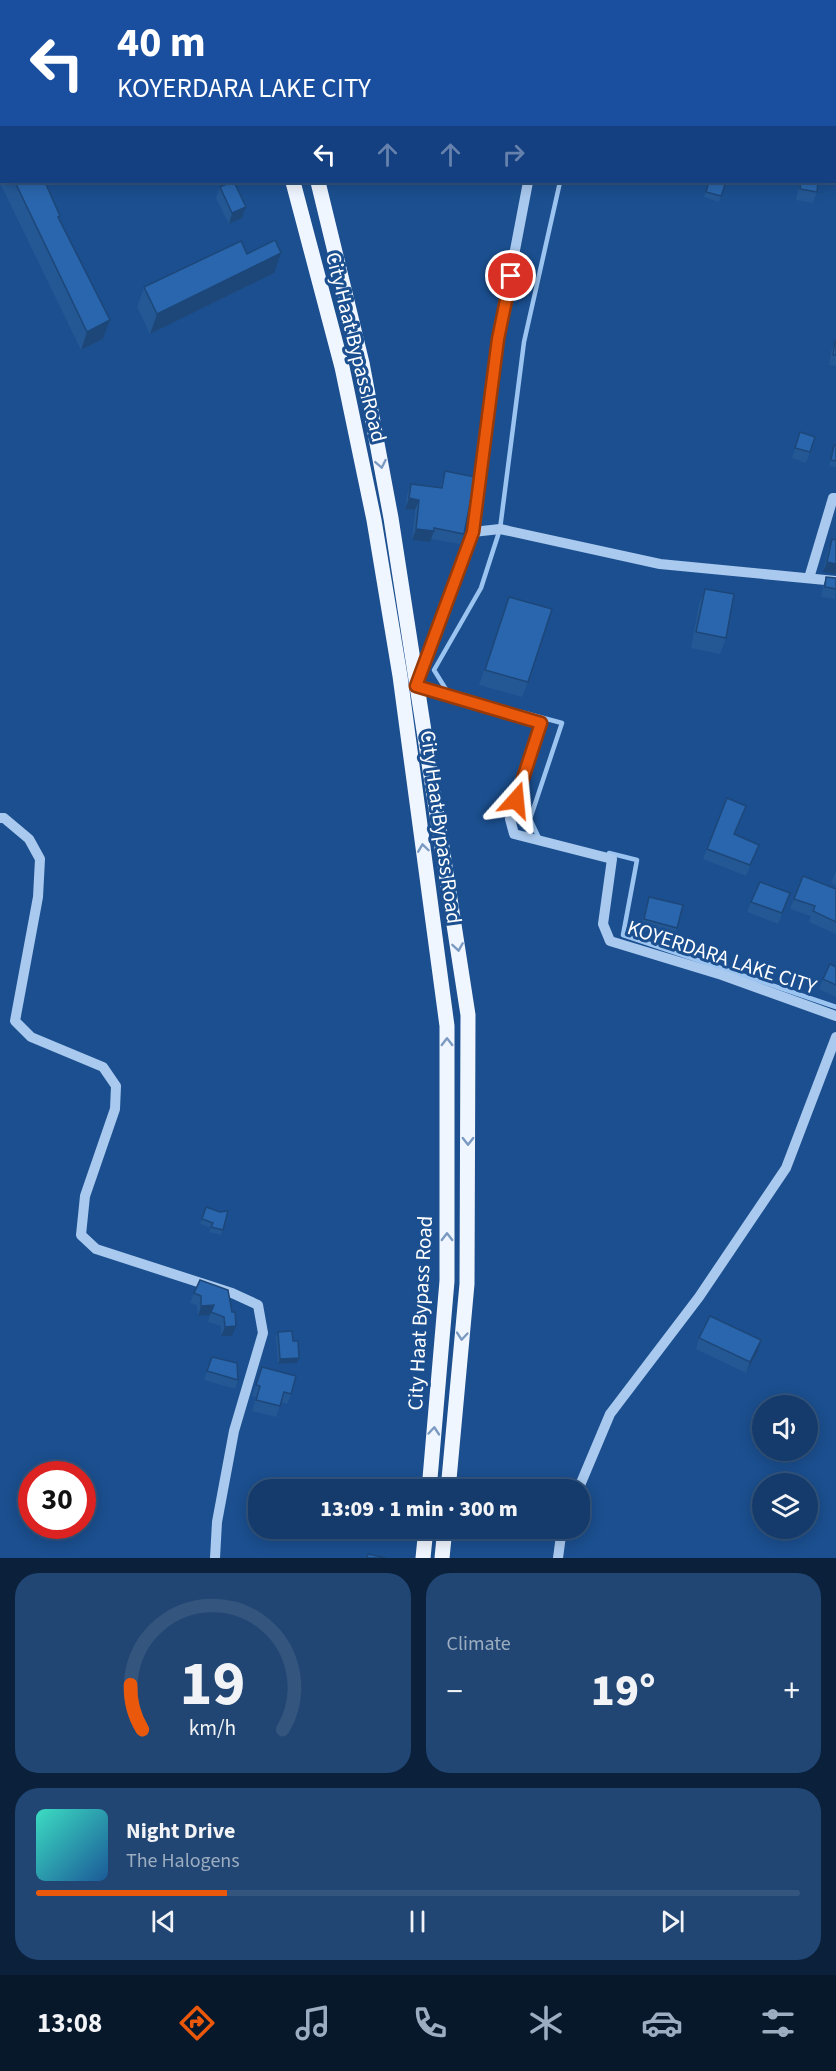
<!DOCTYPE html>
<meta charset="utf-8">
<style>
:root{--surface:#143b6b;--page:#214673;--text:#f1f3f6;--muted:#9dadc1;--line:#33557e;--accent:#ea580c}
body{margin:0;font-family:"Source Sans 3",sans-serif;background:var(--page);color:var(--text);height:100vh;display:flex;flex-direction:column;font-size:22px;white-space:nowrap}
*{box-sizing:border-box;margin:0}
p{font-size:20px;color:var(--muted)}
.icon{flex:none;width:33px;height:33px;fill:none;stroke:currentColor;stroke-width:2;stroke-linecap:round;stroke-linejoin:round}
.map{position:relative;height:1558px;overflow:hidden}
.details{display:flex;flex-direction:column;gap:15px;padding:15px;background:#0b203b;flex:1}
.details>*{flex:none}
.top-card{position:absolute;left:0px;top:0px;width:837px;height:183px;box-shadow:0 3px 15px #0003,0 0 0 2px var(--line);background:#1a4fa0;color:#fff;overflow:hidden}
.tools{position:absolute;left:752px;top:1395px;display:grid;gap:12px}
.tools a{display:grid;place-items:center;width:66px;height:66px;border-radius:50%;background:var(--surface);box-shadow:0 3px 15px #0003,0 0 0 2px var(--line);font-size:30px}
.speed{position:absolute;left:18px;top:1461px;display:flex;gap:12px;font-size:30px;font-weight:700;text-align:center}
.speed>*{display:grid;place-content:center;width:78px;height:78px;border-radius:50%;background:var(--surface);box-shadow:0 3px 15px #0003,0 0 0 2px var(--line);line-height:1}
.speed .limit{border:9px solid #d22;background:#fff;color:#111}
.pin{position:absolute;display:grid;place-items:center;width:51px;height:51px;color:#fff;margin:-26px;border:3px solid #fff;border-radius:50%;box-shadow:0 2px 6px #0007}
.me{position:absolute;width:66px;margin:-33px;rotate:18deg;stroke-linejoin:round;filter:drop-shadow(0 0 4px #0008)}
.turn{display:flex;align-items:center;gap:21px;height:126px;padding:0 18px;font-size:27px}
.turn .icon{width:78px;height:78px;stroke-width:2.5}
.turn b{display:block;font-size:42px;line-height:51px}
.lanes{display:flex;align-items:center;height:57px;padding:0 18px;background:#0003;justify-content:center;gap:30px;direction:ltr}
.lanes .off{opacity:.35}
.big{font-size:45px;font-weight:800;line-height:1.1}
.details .widget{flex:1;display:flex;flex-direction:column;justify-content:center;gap:9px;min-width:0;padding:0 21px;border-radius:24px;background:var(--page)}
.details .dial{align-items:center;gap:0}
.dial svg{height:156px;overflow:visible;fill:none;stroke:var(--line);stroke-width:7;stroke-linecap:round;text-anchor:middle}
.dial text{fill:var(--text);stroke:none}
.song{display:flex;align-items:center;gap:18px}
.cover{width:72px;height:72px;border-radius:9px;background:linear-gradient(135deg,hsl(170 70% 55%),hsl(210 70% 35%))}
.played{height:6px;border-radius:3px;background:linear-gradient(90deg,var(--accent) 25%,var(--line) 25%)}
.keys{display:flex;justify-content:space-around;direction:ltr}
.heat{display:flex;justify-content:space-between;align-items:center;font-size:33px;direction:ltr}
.details .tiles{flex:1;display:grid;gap:15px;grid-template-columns:1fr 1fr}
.widget:last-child{grid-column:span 2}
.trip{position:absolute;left:248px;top:1479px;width:342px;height:60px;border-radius:24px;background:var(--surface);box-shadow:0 3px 15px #0003,0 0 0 2px var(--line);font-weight:800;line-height:60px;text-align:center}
.dock{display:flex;height:96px;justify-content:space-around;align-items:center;background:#08182b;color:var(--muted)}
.dock .icon{width:42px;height:42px}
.dock .current{color:var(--accent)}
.dock b{font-size:27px;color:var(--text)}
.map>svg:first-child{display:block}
</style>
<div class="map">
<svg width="836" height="1558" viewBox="0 0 836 1558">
<rect width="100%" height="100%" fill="#1b4f8f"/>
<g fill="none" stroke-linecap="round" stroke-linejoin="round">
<g stroke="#9cc4f0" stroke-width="4.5">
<polyline points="488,2 488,0"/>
<polyline points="447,691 434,670 481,588 500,529 524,342 560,182"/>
<polyline points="521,712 562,723 530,819 539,838"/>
<polyline points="609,853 637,860 623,935 836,1007"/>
</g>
<g stroke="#a9c9ee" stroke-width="10">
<polyline points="364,0 367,2"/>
<polyline points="528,182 498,339 473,532 416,686 541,723 510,819 514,834 612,859 603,924 610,941 722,975 836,1016"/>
<polyline points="473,532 500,529 660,564 836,581"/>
<polyline points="809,578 833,498 836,498"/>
<polyline points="0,818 4,818 29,839 40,859 38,897 15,1021 31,1037 103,1067 116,1086 115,1109 85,1196 81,1235 96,1249 232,1293 258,1305 263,1333 234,1431 217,1522 215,1558"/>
<polyline points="578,1490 610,1414 699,1297 786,1168 836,1037"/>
<polyline points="558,1558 562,1528"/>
</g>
<g stroke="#f0f6ff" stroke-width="15">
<polyline points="230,0 231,2"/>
<polyline points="264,0 264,2"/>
<polyline points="293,182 342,367 374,520 400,676 447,1026 447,1281 429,1490"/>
<polyline points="318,182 362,363 391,518 468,1015 467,1284 448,1490"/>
<polyline points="423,1558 426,1528"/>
<polyline points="442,1558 445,1528"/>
</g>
<g stroke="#fff" stroke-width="18">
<polyline points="191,2 194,0"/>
<polyline points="322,2 322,0"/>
<polyline points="0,89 2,88"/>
</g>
</g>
<g fill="#245895">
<polygon points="2,153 2,182 45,182 59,220 110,320 103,339 81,350 0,183 0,157"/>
<polygon points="709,182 725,185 719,202 704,197"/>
<polygon points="800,182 818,182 817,192 813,203 796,200"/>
<polygon points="220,187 246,207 242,218 229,224 216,198"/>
<polygon points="247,254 274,273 150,334 137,307 144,287"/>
<polygon points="835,341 836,341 836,366 829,365 831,352"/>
<polygon points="800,432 810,452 806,463 792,458"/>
<polygon points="834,445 836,445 836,467 829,466"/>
<polygon points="445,471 464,534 460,544 431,539 430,542 412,540 415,510 405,509 407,495 411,484 440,488"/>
<polygon points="832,539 836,540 823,572 828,549"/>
<polygon points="826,577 836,578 835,599 821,597 823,587"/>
<polygon points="705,589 726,638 720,654 691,648 699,604"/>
<polygon points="509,597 528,682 522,697 479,685"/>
<polygon points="727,798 735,834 759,845 746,876 703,859"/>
<polygon points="836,870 836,885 831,883"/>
<polygon points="803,876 836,889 836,934 809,922 811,916 790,909"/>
<polygon points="649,897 677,928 673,938 640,930 646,907"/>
<polygon points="751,902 786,904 778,924 747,912"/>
<polygon points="836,967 836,997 819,989 823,979"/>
<polygon points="206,1207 223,1230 221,1235 209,1232 211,1228 200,1224"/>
<polygon points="228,1290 232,1336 221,1336 221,1326 208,1322 210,1315 198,1316 197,1305 190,1303 194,1293"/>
<polygon points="278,1332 293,1341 297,1363 278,1364 276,1337"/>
<polygon points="699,1338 758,1351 746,1373 696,1349"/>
<polygon points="212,1357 238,1380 235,1389 204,1380"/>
<polygon points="262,1367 291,1394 287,1404 281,1402 276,1417 252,1411 256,1397 252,1396"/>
</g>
<g fill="#1d4779">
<polygon points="246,207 242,218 229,224 232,213"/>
<polygon points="281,253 274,273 150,334 157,314"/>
<polygon points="110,320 103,339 81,350 87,332"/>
<polygon points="409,498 419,500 415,510 405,509"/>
<polygon points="416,529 434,531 430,542 412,540"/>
<polygon points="827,562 836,564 836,574 823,572"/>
<polygon points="214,1305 210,1315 198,1316 201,1306"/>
<polygon points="236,1326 232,1336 221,1336 225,1327"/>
<polygon points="761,1340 758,1351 746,1373 750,1362"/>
<polygon points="299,1358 297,1363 278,1364 280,1359"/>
</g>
<g fill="#2a66ad" stroke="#1d4779" stroke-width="1.5">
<polygon points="15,182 45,182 60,216 58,217 110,320 87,332"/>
<polygon points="231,182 234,182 246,207 232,213 220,187"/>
<polygon points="709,182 713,182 725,185 721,196 706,192"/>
<polygon points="801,182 818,182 817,192 800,189"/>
<polygon points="275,240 281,253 157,314 144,287 241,241 247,254"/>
<polygon points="835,341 836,341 836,355 833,355"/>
<polygon points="800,432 815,437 810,452 795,448"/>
<polygon points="834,445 836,445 836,461 831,460"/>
<polygon points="445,471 475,477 464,534 434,528 434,531 416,529 419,500 409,498 411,484 442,488"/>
<polygon points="832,539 836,540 836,564 827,562"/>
<polygon points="826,577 836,578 836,589 825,587"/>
<polygon points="705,589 734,594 726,638 696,632"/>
<polygon points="509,597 552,609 528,682 485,670"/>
<polygon points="727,798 746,806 734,834 759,845 750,865 707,849"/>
<polygon points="803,876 836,889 836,922 813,911 815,906 794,899"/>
<polygon points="760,882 790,893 782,913 751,902"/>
<polygon points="649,897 683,905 677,928 644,919"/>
<polygon points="830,964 836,967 836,985 823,979"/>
<polygon points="206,1207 220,1212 228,1211 223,1230 211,1227 213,1223 202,1219"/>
<polygon points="200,1280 228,1290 232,1312 235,1312 236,1326 225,1327 224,1317 211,1312 214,1305 201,1306 201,1296 194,1293"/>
<polygon points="710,1316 761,1340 750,1362 699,1338"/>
<polygon points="292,1331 293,1341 298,1341 299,1358 280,1359 278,1332"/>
<polygon points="212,1357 237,1363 238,1380 207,1371"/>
<polygon points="262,1367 296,1376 291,1394 284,1392 280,1406 256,1400 260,1386 256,1385"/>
<polygon points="368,1554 386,1558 367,1558"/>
</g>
<defs><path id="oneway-chevron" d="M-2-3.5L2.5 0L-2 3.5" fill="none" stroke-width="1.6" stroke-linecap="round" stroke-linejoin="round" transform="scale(1.5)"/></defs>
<g stroke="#7b9ac1">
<use href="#oneway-chevron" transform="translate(381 464) rotate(79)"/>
<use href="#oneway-chevron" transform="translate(423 848) rotate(-98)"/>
<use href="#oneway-chevron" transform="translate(458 947) rotate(81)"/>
<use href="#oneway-chevron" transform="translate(447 1042) rotate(-90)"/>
<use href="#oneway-chevron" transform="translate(468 1141) rotate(90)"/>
<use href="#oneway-chevron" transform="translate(447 1237) rotate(-90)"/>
<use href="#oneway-chevron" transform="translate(462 1336) rotate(95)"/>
<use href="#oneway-chevron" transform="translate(434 1431) rotate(-85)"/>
</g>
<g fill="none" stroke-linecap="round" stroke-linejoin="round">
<g stroke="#983908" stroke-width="15">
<polyline id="route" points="511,276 498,339 473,532 416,686 541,723 516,800"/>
</g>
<use href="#route" stroke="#ea580c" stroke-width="10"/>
</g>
<g text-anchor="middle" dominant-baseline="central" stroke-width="6" stroke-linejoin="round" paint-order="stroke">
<g font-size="21" fill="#fff" stroke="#1b4f8f">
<text transform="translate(356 347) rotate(76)">City Haat Bypass Road</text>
<text transform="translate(441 827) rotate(82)">City Haat Bypass Road</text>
<text transform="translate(722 957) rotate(18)">KOYERDARA LAKE CITY</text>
<text transform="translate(420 1313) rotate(-87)">City Haat Bypass Road</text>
</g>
</g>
</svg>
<div class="tools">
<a><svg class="icon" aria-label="sound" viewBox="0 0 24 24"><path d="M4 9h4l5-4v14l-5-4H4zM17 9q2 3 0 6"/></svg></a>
<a><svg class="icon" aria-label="layers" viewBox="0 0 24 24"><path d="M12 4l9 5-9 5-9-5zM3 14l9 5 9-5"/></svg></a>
</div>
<div class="speed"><div class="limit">30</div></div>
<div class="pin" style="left:511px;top:276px;background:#d93025"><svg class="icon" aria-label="arrive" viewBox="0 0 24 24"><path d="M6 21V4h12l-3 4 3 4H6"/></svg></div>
<svg class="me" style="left:516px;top:800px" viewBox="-20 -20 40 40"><path d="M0-17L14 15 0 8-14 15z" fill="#ea580c" stroke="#fff" stroke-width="4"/></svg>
<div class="trip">13:09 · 1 min · 300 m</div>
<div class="top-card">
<div class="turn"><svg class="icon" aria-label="left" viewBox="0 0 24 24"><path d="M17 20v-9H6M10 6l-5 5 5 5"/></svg><div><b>40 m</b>KOYERDARA LAKE CITY</div></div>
<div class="lanes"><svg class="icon" aria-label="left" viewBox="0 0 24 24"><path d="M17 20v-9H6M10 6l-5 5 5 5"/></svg><svg class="icon off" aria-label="ahead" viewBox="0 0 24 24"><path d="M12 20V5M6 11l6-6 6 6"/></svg><svg class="icon off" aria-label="ahead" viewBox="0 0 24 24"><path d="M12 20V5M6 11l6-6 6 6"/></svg><svg class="icon off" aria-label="right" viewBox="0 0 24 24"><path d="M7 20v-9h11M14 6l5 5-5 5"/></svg></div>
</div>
</div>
<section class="details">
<div class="tiles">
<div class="widget dial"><svg viewBox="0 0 100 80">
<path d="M14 69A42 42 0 1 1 86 69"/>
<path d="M14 69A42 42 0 0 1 8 46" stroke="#ea580c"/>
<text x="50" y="56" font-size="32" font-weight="700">19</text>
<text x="50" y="72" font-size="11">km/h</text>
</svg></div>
<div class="widget"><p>Climate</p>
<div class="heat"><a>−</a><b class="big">19°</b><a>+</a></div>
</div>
<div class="widget">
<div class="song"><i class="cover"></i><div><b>Night Drive</b><p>The Halogens</p></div></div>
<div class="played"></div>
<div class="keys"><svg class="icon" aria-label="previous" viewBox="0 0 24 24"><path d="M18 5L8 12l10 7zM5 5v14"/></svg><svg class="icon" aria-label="pause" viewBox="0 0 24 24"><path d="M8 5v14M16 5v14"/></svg><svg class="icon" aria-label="next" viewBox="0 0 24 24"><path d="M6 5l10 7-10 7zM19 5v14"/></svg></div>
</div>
</div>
</section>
<nav class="dock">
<b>13:08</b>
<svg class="icon current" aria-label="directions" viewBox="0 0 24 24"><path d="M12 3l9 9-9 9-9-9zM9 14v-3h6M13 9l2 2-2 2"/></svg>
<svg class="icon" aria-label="music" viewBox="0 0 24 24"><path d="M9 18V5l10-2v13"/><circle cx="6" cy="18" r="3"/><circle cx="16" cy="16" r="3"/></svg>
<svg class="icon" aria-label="phone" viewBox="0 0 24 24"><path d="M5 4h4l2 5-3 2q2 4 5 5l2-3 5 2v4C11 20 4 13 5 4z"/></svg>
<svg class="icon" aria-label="climate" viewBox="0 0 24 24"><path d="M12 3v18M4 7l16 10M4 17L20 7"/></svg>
<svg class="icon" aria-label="car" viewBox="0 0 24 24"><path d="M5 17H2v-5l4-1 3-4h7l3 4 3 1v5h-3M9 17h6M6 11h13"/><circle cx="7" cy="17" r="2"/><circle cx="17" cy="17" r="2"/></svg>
<svg class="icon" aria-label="filters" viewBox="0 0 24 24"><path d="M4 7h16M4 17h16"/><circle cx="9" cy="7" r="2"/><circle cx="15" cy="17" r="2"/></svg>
</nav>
